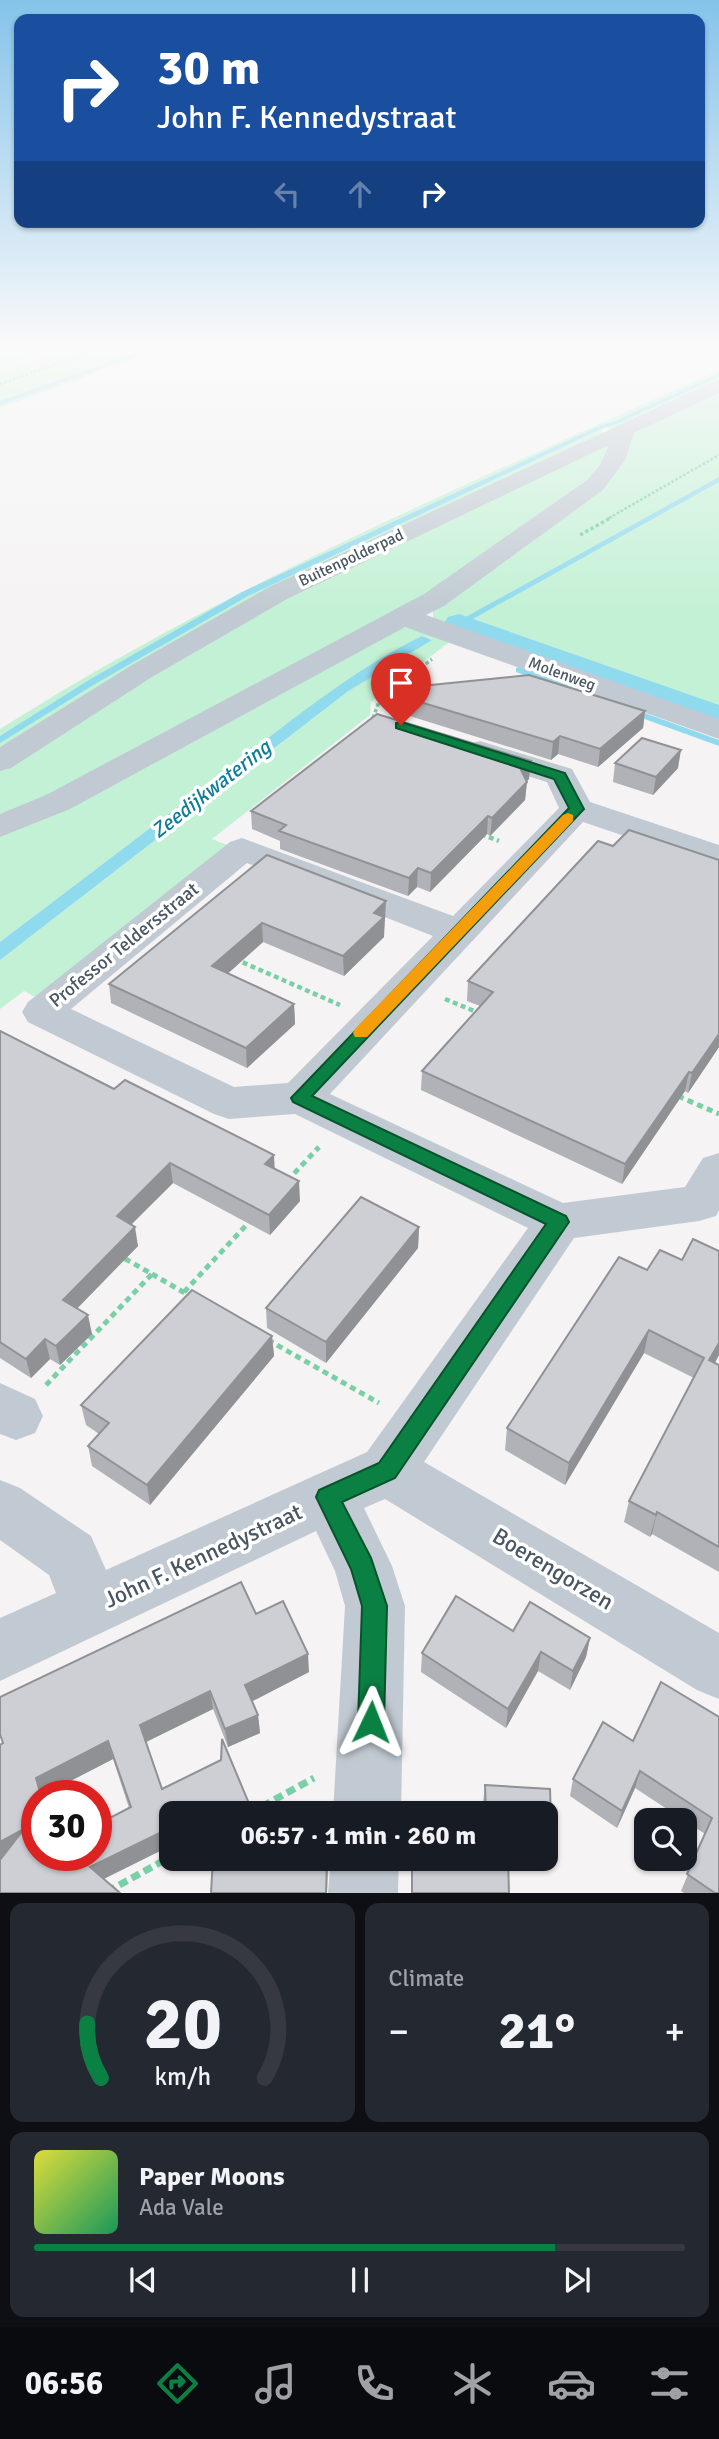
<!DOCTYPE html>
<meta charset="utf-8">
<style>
:root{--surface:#171b24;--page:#242831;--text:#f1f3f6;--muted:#9ea1a6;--line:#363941;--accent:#0b8043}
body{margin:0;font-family:Signika,sans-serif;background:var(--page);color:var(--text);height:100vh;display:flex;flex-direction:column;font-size:26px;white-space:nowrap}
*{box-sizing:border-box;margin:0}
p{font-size:23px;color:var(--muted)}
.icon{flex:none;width:38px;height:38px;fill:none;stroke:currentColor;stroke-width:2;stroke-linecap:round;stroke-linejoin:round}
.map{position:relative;height:1893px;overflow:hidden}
.side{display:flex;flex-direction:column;gap:10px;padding:10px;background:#0d0f14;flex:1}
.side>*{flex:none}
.hud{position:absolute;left:14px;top:14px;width:691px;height:214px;border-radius:14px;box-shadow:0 2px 5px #0004;background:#1a4fa0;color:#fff;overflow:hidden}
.tools{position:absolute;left:634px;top:1808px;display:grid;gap:14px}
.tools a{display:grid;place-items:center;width:63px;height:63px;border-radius:14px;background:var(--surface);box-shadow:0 2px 5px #0004;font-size:35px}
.speed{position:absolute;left:21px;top:1780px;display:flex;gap:14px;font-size:35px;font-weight:700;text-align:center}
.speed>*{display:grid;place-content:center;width:91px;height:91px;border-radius:50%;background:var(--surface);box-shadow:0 2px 5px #0004;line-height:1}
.speed .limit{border:10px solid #d22;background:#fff;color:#111}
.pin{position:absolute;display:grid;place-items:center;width:60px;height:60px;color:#fff;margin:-72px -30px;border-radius:50% 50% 50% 0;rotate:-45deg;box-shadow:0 0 7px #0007}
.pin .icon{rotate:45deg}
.me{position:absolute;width:77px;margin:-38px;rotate:2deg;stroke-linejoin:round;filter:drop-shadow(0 0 5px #0008)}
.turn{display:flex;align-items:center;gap:24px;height:147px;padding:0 28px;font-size:32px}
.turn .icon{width:91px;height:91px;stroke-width:2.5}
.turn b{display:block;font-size:49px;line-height:60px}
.lanes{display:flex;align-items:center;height:66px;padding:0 28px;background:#0003;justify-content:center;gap:35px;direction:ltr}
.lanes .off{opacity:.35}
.big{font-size:52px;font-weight:800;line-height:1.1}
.side .tile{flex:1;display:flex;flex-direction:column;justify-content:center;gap:10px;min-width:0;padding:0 24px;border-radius:14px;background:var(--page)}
.side .dial{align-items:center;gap:0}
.dial svg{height:182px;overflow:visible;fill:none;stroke:var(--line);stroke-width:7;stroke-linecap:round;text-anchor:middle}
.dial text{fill:var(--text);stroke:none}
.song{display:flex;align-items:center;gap:21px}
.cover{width:84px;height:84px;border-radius:10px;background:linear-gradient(135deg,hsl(60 70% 55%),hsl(150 70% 35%))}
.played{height:7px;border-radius:4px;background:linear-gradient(90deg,var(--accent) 80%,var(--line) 80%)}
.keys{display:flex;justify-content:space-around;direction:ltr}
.heat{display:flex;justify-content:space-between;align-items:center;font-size:38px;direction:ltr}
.side .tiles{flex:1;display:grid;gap:10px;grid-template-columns:1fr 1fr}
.tile:last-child{grid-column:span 2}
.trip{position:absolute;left:159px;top:1801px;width:399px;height:70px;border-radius:14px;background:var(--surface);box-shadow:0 2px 5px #0004;font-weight:800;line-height:70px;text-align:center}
.dock{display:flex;height:112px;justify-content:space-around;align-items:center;background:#090b0e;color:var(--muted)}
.dock .icon{width:49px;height:49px}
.dock .current{color:var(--accent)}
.dock b{font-size:32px;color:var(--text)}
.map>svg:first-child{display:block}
</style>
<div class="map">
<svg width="719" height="1893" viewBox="0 0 719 1893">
<rect width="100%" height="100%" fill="#f5f3f3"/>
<g fill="#c3f1d5">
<polygon points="0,346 64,346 0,368"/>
<polygon points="73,346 171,346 0,408 0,371"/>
<path d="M719 370V381L616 428 602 429 603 434 334 561 0 755V729C227 585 475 481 719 370Z"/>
<polygon points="719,389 719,726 433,618 433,610 565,515 632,433"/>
<polygon points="613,439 601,470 393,618 0,819 0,768 249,614"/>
<polygon points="404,627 452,640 371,702 370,715 212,839 227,845 37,998 24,991 0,1009 0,960 347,692 432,639 422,636 410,642 351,679 263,742 0,942 0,832"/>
</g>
<path fill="#90daee" d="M422 636 432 640 347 692 0 960V942C79 882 158 822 237 762 296 717 356 668 422 636Z"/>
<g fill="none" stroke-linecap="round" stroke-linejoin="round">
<g fill="#90daee" fill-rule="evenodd">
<polygon points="154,346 164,346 0,405 0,401"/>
<polygon points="719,373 719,377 619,423 603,428 248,596 95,684 0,743 0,736 89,680 242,592 599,426 615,421"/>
<polygon points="719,477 719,482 453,630 446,628"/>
<polygon points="519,667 571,686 573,688 568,691 565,690 516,672 516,668"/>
<polygon points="631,708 719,740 719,746 628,713 626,711"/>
</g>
<polygon fill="#90daee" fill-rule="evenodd" points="459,614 719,705 719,726 448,629 444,623 448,617"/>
<g stroke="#7ad0a6" stroke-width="2.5" stroke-dasharray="2.5 2" stroke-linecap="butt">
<polyline points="0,384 108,346"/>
<polyline points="609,518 719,455"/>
</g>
<g stroke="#7ad0a6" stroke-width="3.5" stroke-dasharray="3.5 2.5" stroke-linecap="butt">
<polyline points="580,535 612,517"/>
<polyline points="373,718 380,699 432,659"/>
</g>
<g stroke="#7ad0a6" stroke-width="4.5" stroke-dasharray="5 3.5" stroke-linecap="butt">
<polyline points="481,834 499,841"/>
<polyline points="235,959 340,1005"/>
<polyline points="445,999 479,1013"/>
</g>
<g stroke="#7ad0a6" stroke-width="5" stroke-dasharray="6 4.5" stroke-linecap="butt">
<polyline points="678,1096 719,1114"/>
<polyline points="287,1181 319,1147"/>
<polyline points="152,1274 190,1296"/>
<polyline points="184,1292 252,1219"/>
<polyline points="268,1340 379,1403"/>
<polyline points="46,1385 152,1274 122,1257"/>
</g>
<g stroke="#7ad0a6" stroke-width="7" stroke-dasharray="9 5" stroke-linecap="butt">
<polyline points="250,1813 314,1778"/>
<polyline points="116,1893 112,1889 172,1856"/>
</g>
<g fill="#c1cad2" fill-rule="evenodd">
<polygon points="719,379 719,393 634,433 625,460 603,490 444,606 426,615 719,719 719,739 405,627 70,809 0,837 0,814 46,795 424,594 587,480 600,465 609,445 287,599 152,677 11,768 0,771 0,747 132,665 269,587"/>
<path d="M480 741 572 769 590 802 719 845V868L583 822 330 1094 563 1203 685 1187 703 1158 719 1153V1210L716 1216 699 1221 574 1238 424 1462 719 1633V1699L697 1690 385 1499 364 1508 392 1566 405 1606 401 1813H333L345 1606 335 1571 316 1531 0 1681V1618L56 1593 49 1575 0 1540V1480L20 1488 91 1536 106 1570 367 1452 528 1228 295 1114 229 1119 214 1114 28 1022 22 1012 28 1002 230 842 242 838 453 916 559 808 547 782 469 758 464 751 469 744ZM247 863 433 936 288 1083 234 1087 71 1009Z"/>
<polygon points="0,1383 35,1399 43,1416 35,1433 16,1440 0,1434"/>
<polygon points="331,1858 399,1858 398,1893 328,1893"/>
</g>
</g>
<g fill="#b0b2b7" fill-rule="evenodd">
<polygon points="400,696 645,711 643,728 598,767 558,754 551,760 400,713"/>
<polygon points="615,763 678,768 653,795 613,782"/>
<polygon points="529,779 527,781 525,800 490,836 487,834 430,892 417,887 408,896 280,849 280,841 252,829 251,811"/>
<polygon points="613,846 719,860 719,1047 688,1093 685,1091 622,1184 421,1090 422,1071 480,1006 467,1001 468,981"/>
<polygon points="267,855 385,920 384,921 384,937 344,976 263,942 228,973 294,1004 295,1024 247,1068 111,1003 109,984"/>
<polygon points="0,1031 275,1169 300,1201 270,1235 173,1183 131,1224 138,1246 77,1308 92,1334 60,1365 50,1359 31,1378 0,1358"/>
<polygon points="419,1227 418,1248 326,1363 267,1328 266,1308"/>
<polygon points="719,1251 719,1355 715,1363 719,1365 719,1572 652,1534 650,1537 624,1522 629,1501 694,1378 644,1353 565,1485 505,1450 507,1428 647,1270"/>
<polygon points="272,1336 274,1356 150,1505 92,1466 88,1446 99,1434 86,1425 81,1405"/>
<path d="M256 1614 309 1672 252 1701 258 1715 260 1733 228 1747 213 1709 146 1742 162 1789 253 1813H172V1845L104 1879 0 1893V1745ZM113 1759 129 1808 96 1855H37V1796H42Z"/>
<polygon points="513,1631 590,1638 586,1657 570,1690 538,1671 506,1728 421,1672 422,1653"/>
<polygon points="719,1717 719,1893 684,1893 681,1891 705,1834 635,1788 617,1828 570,1796 573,1779 633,1741"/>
<polygon points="485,1785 550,1789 552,1847 549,1864 508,1862 509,1893 411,1893 412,1858 546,1858 546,1813 483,1813 483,1803"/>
</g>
<g fill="#909195">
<polygon points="645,711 643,728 598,767 600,749"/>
<polygon points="560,736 558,754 551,760 553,742"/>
<polygon points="681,750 678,768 653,795 656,777"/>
<polygon points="531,761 529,779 519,788 521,770"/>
<polygon points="527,782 525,800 490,836 492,818"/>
<polygon points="488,816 487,834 430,892 431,873"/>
<polygon points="418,868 417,887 408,896 409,878"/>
<polygon points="386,901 384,937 344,976 343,956 374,913"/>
<polygon points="262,923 263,942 214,986 212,966"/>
<polygon points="294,1004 295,1024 247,1068 246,1048"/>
<polygon points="719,1034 719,1047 688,1093 692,1073"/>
<polygon points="689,1072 685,1091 622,1184 625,1164"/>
<polygon points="274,1155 275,1174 265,1164"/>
<polygon points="170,1163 173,1183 120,1236 117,1216"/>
<polygon points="299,1181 300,1201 270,1235 269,1215"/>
<polygon points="135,1227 138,1246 67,1319 63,1300"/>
<polygon points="419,1227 418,1248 326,1363 326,1342"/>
<polygon points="88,1315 92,1334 60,1365 56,1346"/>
<polygon points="649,1330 644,1353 565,1485 569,1463"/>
<polygon points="272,1336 274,1356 150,1505 147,1485"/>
<polygon points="45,1339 50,1359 31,1378 26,1359"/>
<polygon points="719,1343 719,1355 704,1382 709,1360"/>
<polygon points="657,1512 652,1534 650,1537 656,1515"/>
<polygon points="590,1638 586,1657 570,1690 573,1671"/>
<polygon points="541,1652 538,1671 506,1728 508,1709"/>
<polygon points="308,1654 309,1672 247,1704 245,1685"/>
<polygon points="210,1691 213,1709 144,1743 140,1725"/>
<polygon points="258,1715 260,1733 228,1747 225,1729"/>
<polygon points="108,1741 113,1759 41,1796 36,1778"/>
<polygon points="640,1771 635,1788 617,1828 622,1811"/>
<polygon points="217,1804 219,1813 199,1813"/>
<polygon points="172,1827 172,1845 95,1883 90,1867"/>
<polygon points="24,1829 0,1863 0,1842"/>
<polygon points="327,1858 328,1858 327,1893 326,1893"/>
</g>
<g fill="#cdcfd5" stroke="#909195" stroke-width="2" fill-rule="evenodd">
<polygon points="529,675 645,711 600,749 560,736 553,742 400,696 411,687"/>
<polygon points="377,714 531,761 521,770 527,782 492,818 488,816 431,873 418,868 409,878 279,831 286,825 251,811"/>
<polygon points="642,738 681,750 656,777 615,763"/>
<polygon points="629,830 719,860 719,1034 692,1073 689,1072 625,1164 422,1071 493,992 468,981 598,841 613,846"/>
<polygon points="267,855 386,901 374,913 384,917 343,956 262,923 212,966 294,1004 246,1048 109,984"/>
<polygon points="0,1031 114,1089 125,1080 274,1155 265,1164 299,1181 269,1215 170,1163 117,1216 135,1227 63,1300 88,1315 56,1346 45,1339 26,1359 0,1342"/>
<polygon points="361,1197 419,1227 326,1342 266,1308"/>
<polygon points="693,1239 719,1251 719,1343 709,1360 719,1365 719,1547 657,1512 656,1515 629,1501 704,1358 649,1330 569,1463 507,1428 619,1257 647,1270 660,1250 682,1260"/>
<polygon points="192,1290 272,1336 147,1485 88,1446 109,1423 81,1405"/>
<path d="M241 1582 256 1614 283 1601 308 1654 245 1685 258 1715 225 1729 210 1691 140 1725 162 1789 221 1760 222 1739 253 1813H217V1804L199 1813H172V1827L90 1867 120 1893H0V1860L24 1829 0 1842V1745L3 1743 0 1734V1697ZM108 1741 131 1807 96 1825V1855H37V1796H41L36 1778Z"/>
<polygon points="456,1596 513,1631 530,1602 590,1638 573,1671 541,1652 508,1709 422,1653"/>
<polygon points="661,1682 719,1717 719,1893 715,1893 687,1874 712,1818 640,1771 622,1811 573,1779 603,1722 633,1741"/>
<polygon points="485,1785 550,1789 552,1847 546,1846 546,1813 486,1813"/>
<polygon points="273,1809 279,1813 265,1813"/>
<polygon points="213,1858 327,1858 326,1893 211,1893"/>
<polygon points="412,1858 508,1858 509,1893 412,1893"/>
</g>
<linearGradient id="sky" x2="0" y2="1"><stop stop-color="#85c3ea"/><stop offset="0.57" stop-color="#fafafa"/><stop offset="1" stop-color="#fafafa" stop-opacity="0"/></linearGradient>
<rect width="719" height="611" fill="url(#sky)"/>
<polygon fill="#0b8043" stroke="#07532c" stroke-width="2" points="401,722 565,773 584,809 312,1096 566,1216 569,1222 395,1478 342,1502 371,1558 387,1606 384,1722 380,1732 371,1735 362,1732 358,1722 362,1606 351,1569 316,1497 319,1490 379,1463 546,1224 293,1102 291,1098 569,808 554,779 396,728 396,723"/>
<polygon fill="#f59e0b" points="568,813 573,815 573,821 367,1037 355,1037 353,1033 355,1029 563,815"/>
<g text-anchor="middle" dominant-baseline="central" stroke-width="7" stroke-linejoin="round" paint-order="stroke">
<g font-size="16" fill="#4a5661" stroke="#fff">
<text transform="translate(351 558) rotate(-25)">Buitenpolderpad</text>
<text transform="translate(562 674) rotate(20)">Molenweg</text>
</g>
<g font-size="19" fill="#4a5661" stroke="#fff">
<text transform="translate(124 945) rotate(-39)">Professor Teldersstraat</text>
</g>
<g font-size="21" font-style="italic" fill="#0c7c9b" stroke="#fff">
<text transform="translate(211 789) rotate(-38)">Zeedijkwatering</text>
</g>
<g font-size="23" fill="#4a5661" stroke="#fff">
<text transform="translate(203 1556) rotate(-25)">John F. Kennedystraat</text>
<text transform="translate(553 1569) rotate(31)">Boerengorzen</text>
</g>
</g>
</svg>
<div class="tools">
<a><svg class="icon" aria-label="search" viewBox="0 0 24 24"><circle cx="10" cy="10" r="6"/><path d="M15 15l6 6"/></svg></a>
</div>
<div class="speed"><div class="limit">30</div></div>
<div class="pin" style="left:401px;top:725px;background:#d93025"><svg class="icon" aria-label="arrive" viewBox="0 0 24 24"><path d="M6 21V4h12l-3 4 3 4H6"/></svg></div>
<svg class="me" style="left:371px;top:1722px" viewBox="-20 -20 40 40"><path d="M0-17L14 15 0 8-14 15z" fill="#0b8043" stroke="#fff" stroke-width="4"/></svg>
<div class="trip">06:57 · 1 min · 260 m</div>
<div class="hud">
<div class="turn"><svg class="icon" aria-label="right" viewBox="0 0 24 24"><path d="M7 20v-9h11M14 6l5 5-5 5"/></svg><div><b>30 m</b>John F. Kennedystraat</div></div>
<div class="lanes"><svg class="icon off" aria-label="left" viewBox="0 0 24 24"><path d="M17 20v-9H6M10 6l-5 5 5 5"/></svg><svg class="icon off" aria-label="ahead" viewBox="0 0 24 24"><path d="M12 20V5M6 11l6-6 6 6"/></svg><svg class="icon" aria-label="right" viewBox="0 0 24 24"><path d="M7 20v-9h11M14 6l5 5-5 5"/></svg></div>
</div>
</div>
<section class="side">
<div class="tiles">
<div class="tile dial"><svg viewBox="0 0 100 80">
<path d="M14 69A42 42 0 1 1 86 69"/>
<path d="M14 69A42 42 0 0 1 8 45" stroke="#0b8043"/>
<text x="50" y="56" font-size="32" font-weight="700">20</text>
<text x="50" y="72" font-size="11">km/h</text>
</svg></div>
<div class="tile"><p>Climate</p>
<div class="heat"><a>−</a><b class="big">21°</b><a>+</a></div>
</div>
<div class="tile">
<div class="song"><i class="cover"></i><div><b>Paper Moons</b><p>Ada Vale</p></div></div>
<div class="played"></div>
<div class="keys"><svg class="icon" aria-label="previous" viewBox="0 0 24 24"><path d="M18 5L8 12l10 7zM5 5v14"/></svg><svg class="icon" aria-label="pause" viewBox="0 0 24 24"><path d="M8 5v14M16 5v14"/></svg><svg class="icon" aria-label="next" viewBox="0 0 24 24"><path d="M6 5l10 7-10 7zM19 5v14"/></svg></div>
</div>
</div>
</section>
<nav class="dock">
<b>06:56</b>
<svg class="icon current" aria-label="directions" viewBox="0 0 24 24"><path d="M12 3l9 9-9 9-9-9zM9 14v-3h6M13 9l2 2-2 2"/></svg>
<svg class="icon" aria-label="music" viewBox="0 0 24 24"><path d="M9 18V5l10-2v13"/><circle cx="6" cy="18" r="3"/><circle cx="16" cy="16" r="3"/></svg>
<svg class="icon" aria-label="phone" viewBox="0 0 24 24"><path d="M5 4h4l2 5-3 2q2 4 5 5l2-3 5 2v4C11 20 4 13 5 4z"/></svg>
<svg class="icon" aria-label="climate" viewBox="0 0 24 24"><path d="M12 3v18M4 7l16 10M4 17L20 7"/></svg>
<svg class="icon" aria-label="car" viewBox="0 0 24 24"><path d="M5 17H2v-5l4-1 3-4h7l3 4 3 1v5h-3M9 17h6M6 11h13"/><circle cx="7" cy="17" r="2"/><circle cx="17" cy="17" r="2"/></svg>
<svg class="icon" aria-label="filters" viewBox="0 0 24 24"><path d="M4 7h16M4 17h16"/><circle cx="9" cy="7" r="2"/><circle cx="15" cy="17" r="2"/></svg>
</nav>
